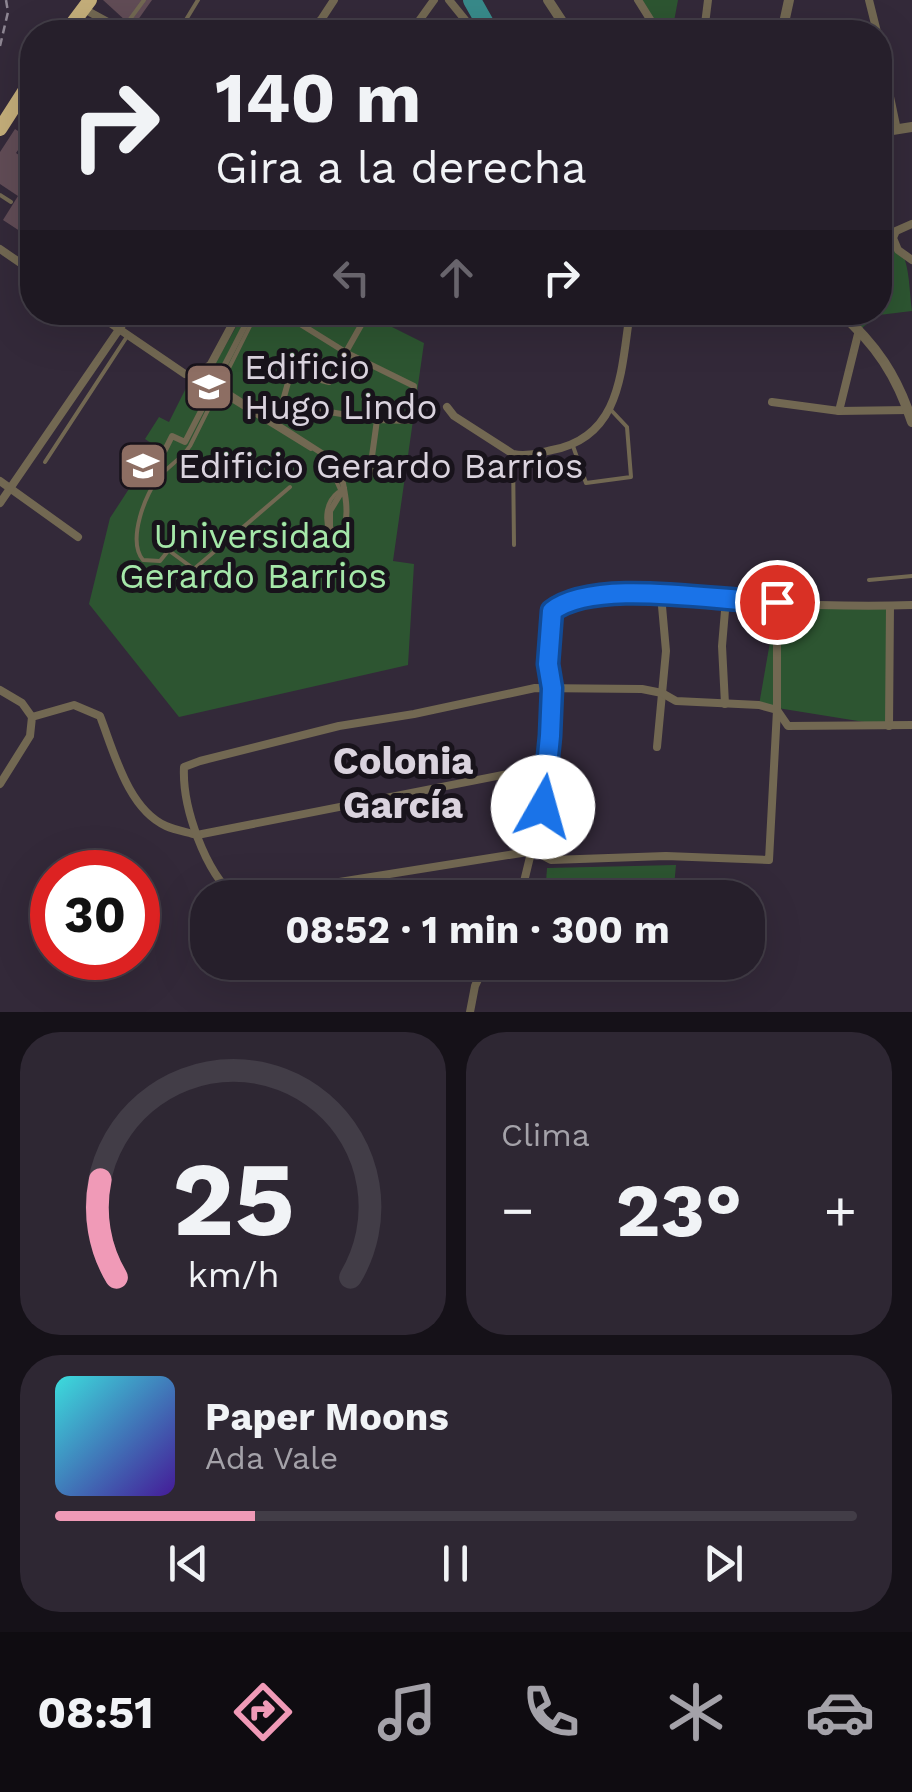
<!DOCTYPE html>
<html lang="es">
<meta charset="utf-8">
<style>
:root{--surface:#261f2b;--page:#2e2733;--text:#f1f3f6;--muted:#a4a2a9;--line:#423d47;--accent:#f09ab7}
body{margin:0;font-family:"Work Sans",sans-serif;background:var(--page);color:var(--text);height:100vh;display:flex;flex-direction:column;font-size:38px;white-space:nowrap}
*{box-sizing:border-box;margin:0}
p{font-size:32px;color:var(--muted)}
.icon{flex:none;width:55px;height:55px;fill:none;stroke:currentColor;stroke-width:2;stroke-linecap:round;stroke-linejoin:round}
.map{position:relative;height:1012px;overflow:hidden}
.drawer{display:flex;flex-direction:column;gap:20px;padding:20px;background:#151118;flex:1}
.drawer>*{flex:none}
.top-card{position:absolute;left:20px;top:20px;width:872px;height:305px;border-radius:40px;box-shadow:0 10px 40px #0002,0 0 0 2px var(--line);background:#261f2b;color:var(--text);overflow:hidden}
.speed{position:absolute;left:30px;top:850px;display:flex;gap:20px;font-size:50px;font-weight:700;text-align:center}
.speed>*{display:grid;place-content:center;width:130px;height:130px;border-radius:50%;background:var(--surface);box-shadow:0 10px 40px #0002,0 0 0 2px var(--line);line-height:1}
.speed .limit{border:15px solid #d22;background:#fff;color:#111}
.pin{position:absolute;display:grid;place-items:center;width:85px;height:85px;color:#fff;margin:-42px;border:5px solid #fff;border-radius:50%;box-shadow:0 2px 10px #0007}
.me{position:absolute;width:110px;margin:-55px;rotate:7deg;stroke-linejoin:round;filter:drop-shadow(0 0 8px #0008)}
.turn{display:flex;align-items:center;gap:35px;height:210px;padding:0 30px;font-size:45px}
.turn .icon{width:130px;height:130px;stroke-width:2.5}
.turn b{display:block;font-size:70px;line-height:85px}
.lanes{display:flex;align-items:center;height:95px;padding:0 30px;background:#0003;justify-content:center;gap:50px;direction:ltr}
.lanes .off{opacity:.35}
.big{font-size:75px;font-weight:700;line-height:1.1}
.drawer .card{flex:1;display:flex;flex-direction:column;justify-content:center;gap:15px;min-width:0;padding:0 35px;border-radius:40px;background:var(--page)}
.drawer .dial{align-items:center;gap:0}
.dial svg{height:260px;overflow:visible;fill:none;stroke:var(--line);stroke-width:7;stroke-linecap:round;text-anchor:middle}
.dial text{fill:var(--text);stroke:none}
.song{display:flex;align-items:center;gap:30px}
.cover{width:120px;height:120px;border-radius:15px;background:linear-gradient(135deg,hsl(180 70% 55%),hsl(260 70% 35%))}
.played{height:10px;border-radius:5px;background:linear-gradient(90deg,var(--accent) 25%,var(--line) 25%)}
.keys{display:flex;justify-content:space-around;direction:ltr}
.heat{display:flex;justify-content:space-between;align-items:center;font-size:55px;direction:ltr}
.drawer .tiles{flex:1;display:grid;gap:20px;grid-template-columns:1fr 1fr}
.card:last-child{grid-column:span 2}
.trip{position:absolute;left:190px;top:880px;width:575px;height:100px;border-radius:40px;background:var(--surface);box-shadow:0 10px 40px #0002,0 0 0 2px var(--line);font-weight:700;line-height:100px;text-align:center}
.tab-bar{display:flex;height:160px;justify-content:space-around;align-items:center;background:#0f0c11;color:var(--muted)}
.tab-bar .icon{width:70px;height:70px}
.tab-bar .active{color:var(--accent)}
.tab-bar b{font-size:45px;color:var(--text)}
.map>svg:first-child{display:block}
</style>
<div class="map">
<svg width="912" height="1012" viewBox="0 0 912 1012">
<rect width="100%" height="100%" fill="#332939"/>
<g fill="#2d5531">
<polygon points="640,0 678,0 672,32 662,32"/>
<path d="M880 224C912 254 907 272 912 311L879 315 859 330 840 313 880 312Z"/>
<polygon points="244,313 364,313 424,343 393,561 414,564 408,665 179,717 89,604 110,518 151,455 154,445 145,439 159,417 169,422 187,386 199,392"/>
<polygon points="777,602 890,606 889,726 759,705"/>
<polygon points="676,865 673,897 545,897 547,868"/>
</g>
<g fill="none" stroke-linecap="round" stroke-linejoin="round">
<polyline stroke="#388a8a" stroke-width="18" points="472,0 490,32"/>
</g>
<g fill="#614c56">
<polygon points="103,0 152,0 135,24 126,21"/>
<polygon points="15,129 27,137 16,153 32,164 32,239 3,220 18,196 0,184 0,152"/>
</g>
<g fill="none" stroke-linecap="round" stroke-linejoin="round">
<g stroke="#8e8693" stroke-width="2.5" stroke-dasharray="8 5" stroke-linecap="butt">
<polyline points="0,46 8,12 6,0"/>
<polyline points="32,56 32,60"/>
</g>
<g stroke="#726852" stroke-width="4">
<polyline points="184,23 198,0"/>
<polyline points="122,30 144,0"/>
<polyline points="0,195 11,202"/>
<polyline points="217,391 311,449"/>
<polyline points="573,446 586,483 631,477 627,427 611,410"/>
<polyline points="513,454 514,545"/>
<polyline points="327,460 341,492"/>
<polyline points="45,462 128,335"/>
<polyline points="157,532 160,544 194,569 290,487"/>
<path d="M338 535 329 534C324 519 325 502 338 492"/>
<path d="M168 551 160 561 143 560C127 541 145 493 160 476 170 465 182 458 190 446L257 312"/>
<polyline points="869,580 912,576"/>
</g>
<g stroke="#726852" stroke-width="6">
<path d="M281 312 347 353 414 386 410 421 377 420 369 478 339 464C344 489 350 508 344 533L340 534 330 528V511L344 488"/>
<polyline points="350,312 364,320 329,382 291,372 282,404 377,420"/>
<polyline points="214,384 339,464"/>
<polyline points="151,456 157,446 165,450 172,436 185,442 252,312"/>
</g>
<g stroke="#726852" stroke-width="8">
<polyline points="449,0 475,32"/>
<polyline points="638,0 658,32"/>
<polyline points="869,0 877,32"/>
<polyline points="84,9 126,32"/>
<polyline points="320,21 342,32"/>
<polyline points="313,32 334,0"/>
<polyline points="411,32 434,0"/>
<polyline points="704,32 708,0"/>
<polyline points="880,49 897,130"/>
<polyline points="912,224 896,231 893,238 898,250 912,260"/>
<polyline points="0,249 32,271"/>
<polyline points="94,312 185,374 196,376 211,364 239,312"/>
<polyline points="772,402 839,411 908,410"/>
<path d="M447 407 454 416 513 454C526 457 539 453 552 450 622 437 621 370 630 312"/>
<polyline points="839,411 859,330"/>
<polyline points="0,481 78,537"/>
<polyline points="0,503 131,312"/>
<polyline points="0,690 22,703 32,717"/>
<polyline points="725,704 722,646 726,599"/>
<polyline points="889,726 890,606"/>
<polyline points="657,747 666,651 661,595"/>
<path d="M0 784 30 736 32 717 74 705 100 716C114 752 128 809 166 826 175 830 187 832 197 835L548 766"/>
<path d="M236 898C205 872 182 807 184 767L200 761 339 726 414 714 535 688 642 689 662 693 676 701 759 705 777 710 788 726 912 725"/>
<polyline points="239,898 534,851 551,860 666,856 769,860 777,710 777,602"/>
<path d="M520 898 547 787 552 688 548 664 552 611C593 580 699 599 749 602 803 605 858 607 912 605"/>
<polyline points="470,1012 475,986 486,962"/>
</g>
<g stroke="#726852" stroke-width="10">
<polyline points="548,0 569,32"/>
<polyline points="782,32 789,0"/>
<polyline points="880,132 912,127"/>
<path d="M839 312C876 344 897 376 912 422"/>
</g>
<g stroke="#c4ae7a" stroke-width="14">
<polyline points="66,32 90,0"/>
<polyline points="0,129 32,79"/>
</g>
</g>
<g fill="none" stroke-linecap="round" stroke-linejoin="round">
<g stroke="#114b97" stroke-width="25">
<path id="route" d="M543 807 550 736 552 688 548 664 552 611C596 577 721 602 777 602"/>
</g>
<use href="#route" stroke="#1a73e8" stroke-width="18"/>
</g>
<defs>
<g id="university-square" transform="scale(2.5)"><rect x="-9" y="-9" width="18" height="18" rx="4" fill="#8d6e63" stroke="#18131b"/><path d="M0-5L7-2L0 1L-7-2ZM-4 1L0 2.5L4 1V4Q0 6-4 4Z" fill="#fff"/></g>
</defs>
<g fill-rule="evenodd">
<use href="#university-square" x="209" y="387"/>
<use href="#university-square" x="143" y="466"/>
</g>
<g text-anchor="middle" dominant-baseline="central" stroke-width="10" stroke-linejoin="round" paint-order="stroke">
<g font-size="35" fill="#dad3de" stroke="#18131b" text-anchor="start">
<text x="244" y="367">Edificio<tspan x="244" dy="40">Hugo Lindo</tspan></text>
<text x="178" y="466">Edificio Gerardo Barrios</text>
</g>
<g font-size="35" fill="#a5e8a9" stroke="#18131b">
<text x="253" y="536">Universidad<tspan x="253" dy="40">Gerardo Barrios</tspan></text>
</g>
<g font-size="38" font-weight="bold" fill="#dad3de" stroke="#18131b">
<text x="403" y="761">Colonia<tspan x="403" dy="44">García</tspan></text>
</g>
</g>
</svg>
<div class="speed"><div class="limit">30</div></div>
<div class="pin" style="left:777px;top:602px;background:#d93025"><svg class="icon" aria-label="arrive" viewBox="0 0 24 24"><path d="M6 21V4h12l-3 4 3 4H6"/></svg></div>
<svg class="me" style="left:543px;top:807px" viewBox="-20 -20 40 40"><circle r="19" fill="#fff"/><path d="M0-13L10 11 0 6-10 11z" fill="#1a73e8"/></svg>
<div class="trip">08:52 · 1 min · 300 m</div>
<div class="top-card">
<div class="turn"><svg class="icon" aria-label="right" viewBox="0 0 24 24"><path d="M7 20v-9h11M14 6l5 5-5 5"/></svg><div><b>140 m</b>Gira a la derecha</div></div>
<div class="lanes"><svg class="icon off" aria-label="left" viewBox="0 0 24 24"><path d="M17 20v-9H6M10 6l-5 5 5 5"/></svg><svg class="icon off" aria-label="ahead" viewBox="0 0 24 24"><path d="M12 20V5M6 11l6-6 6 6"/></svg><svg class="icon" aria-label="right" viewBox="0 0 24 24"><path d="M7 20v-9h11M14 6l5 5-5 5"/></svg></div>
</div>
</div>
<section class="drawer">
<div class="tiles">
<div class="card dial"><svg viewBox="0 0 100 80">
<path d="M14 69A42 42 0 1 1 86 69"/>
<path d="M14 69A42 42 0 0 1 9 39" stroke="#f09ab7"/>
<text x="50" y="56" font-size="32" font-weight="700">25</text>
<text x="50" y="72" font-size="11">km/h</text>
</svg></div>
<div class="card"><p>Clima</p>
<div class="heat"><a>−</a><b class="big">23°</b><a>+</a></div>
</div>
<div class="card">
<div class="song"><i class="cover"></i><div><b>Paper Moons</b><p>Ada Vale</p></div></div>
<div class="played"></div>
<div class="keys"><svg class="icon" aria-label="previous" viewBox="0 0 24 24"><path d="M18 5L8 12l10 7zM5 5v14"/></svg><svg class="icon" aria-label="pause" viewBox="0 0 24 24"><path d="M8 5v14M16 5v14"/></svg><svg class="icon" aria-label="next" viewBox="0 0 24 24"><path d="M6 5l10 7-10 7zM19 5v14"/></svg></div>
</div>
</div>
</section>
<nav class="tab-bar">
<b>08:51</b>
<svg class="icon active" aria-label="directions" viewBox="0 0 24 24"><path d="M12 3l9 9-9 9-9-9zM9 14v-3h6M13 9l2 2-2 2"/></svg>
<svg class="icon" aria-label="music" viewBox="0 0 24 24"><path d="M9 18V5l10-2v13"/><circle cx="6" cy="18" r="3"/><circle cx="16" cy="16" r="3"/></svg>
<svg class="icon" aria-label="phone" viewBox="0 0 24 24"><path d="M5 4h4l2 5-3 2q2 4 5 5l2-3 5 2v4C11 20 4 13 5 4z"/></svg>
<svg class="icon" aria-label="climate" viewBox="0 0 24 24"><path d="M12 3v18M4 7l16 10M4 17L20 7"/></svg>
<svg class="icon" aria-label="car" viewBox="0 0 24 24"><path d="M5 17H2v-5l4-1 3-4h7l3 4 3 1v5h-3M9 17h6M6 11h13"/><circle cx="7" cy="17" r="2"/><circle cx="17" cy="17" r="2"/></svg>
</nav>
